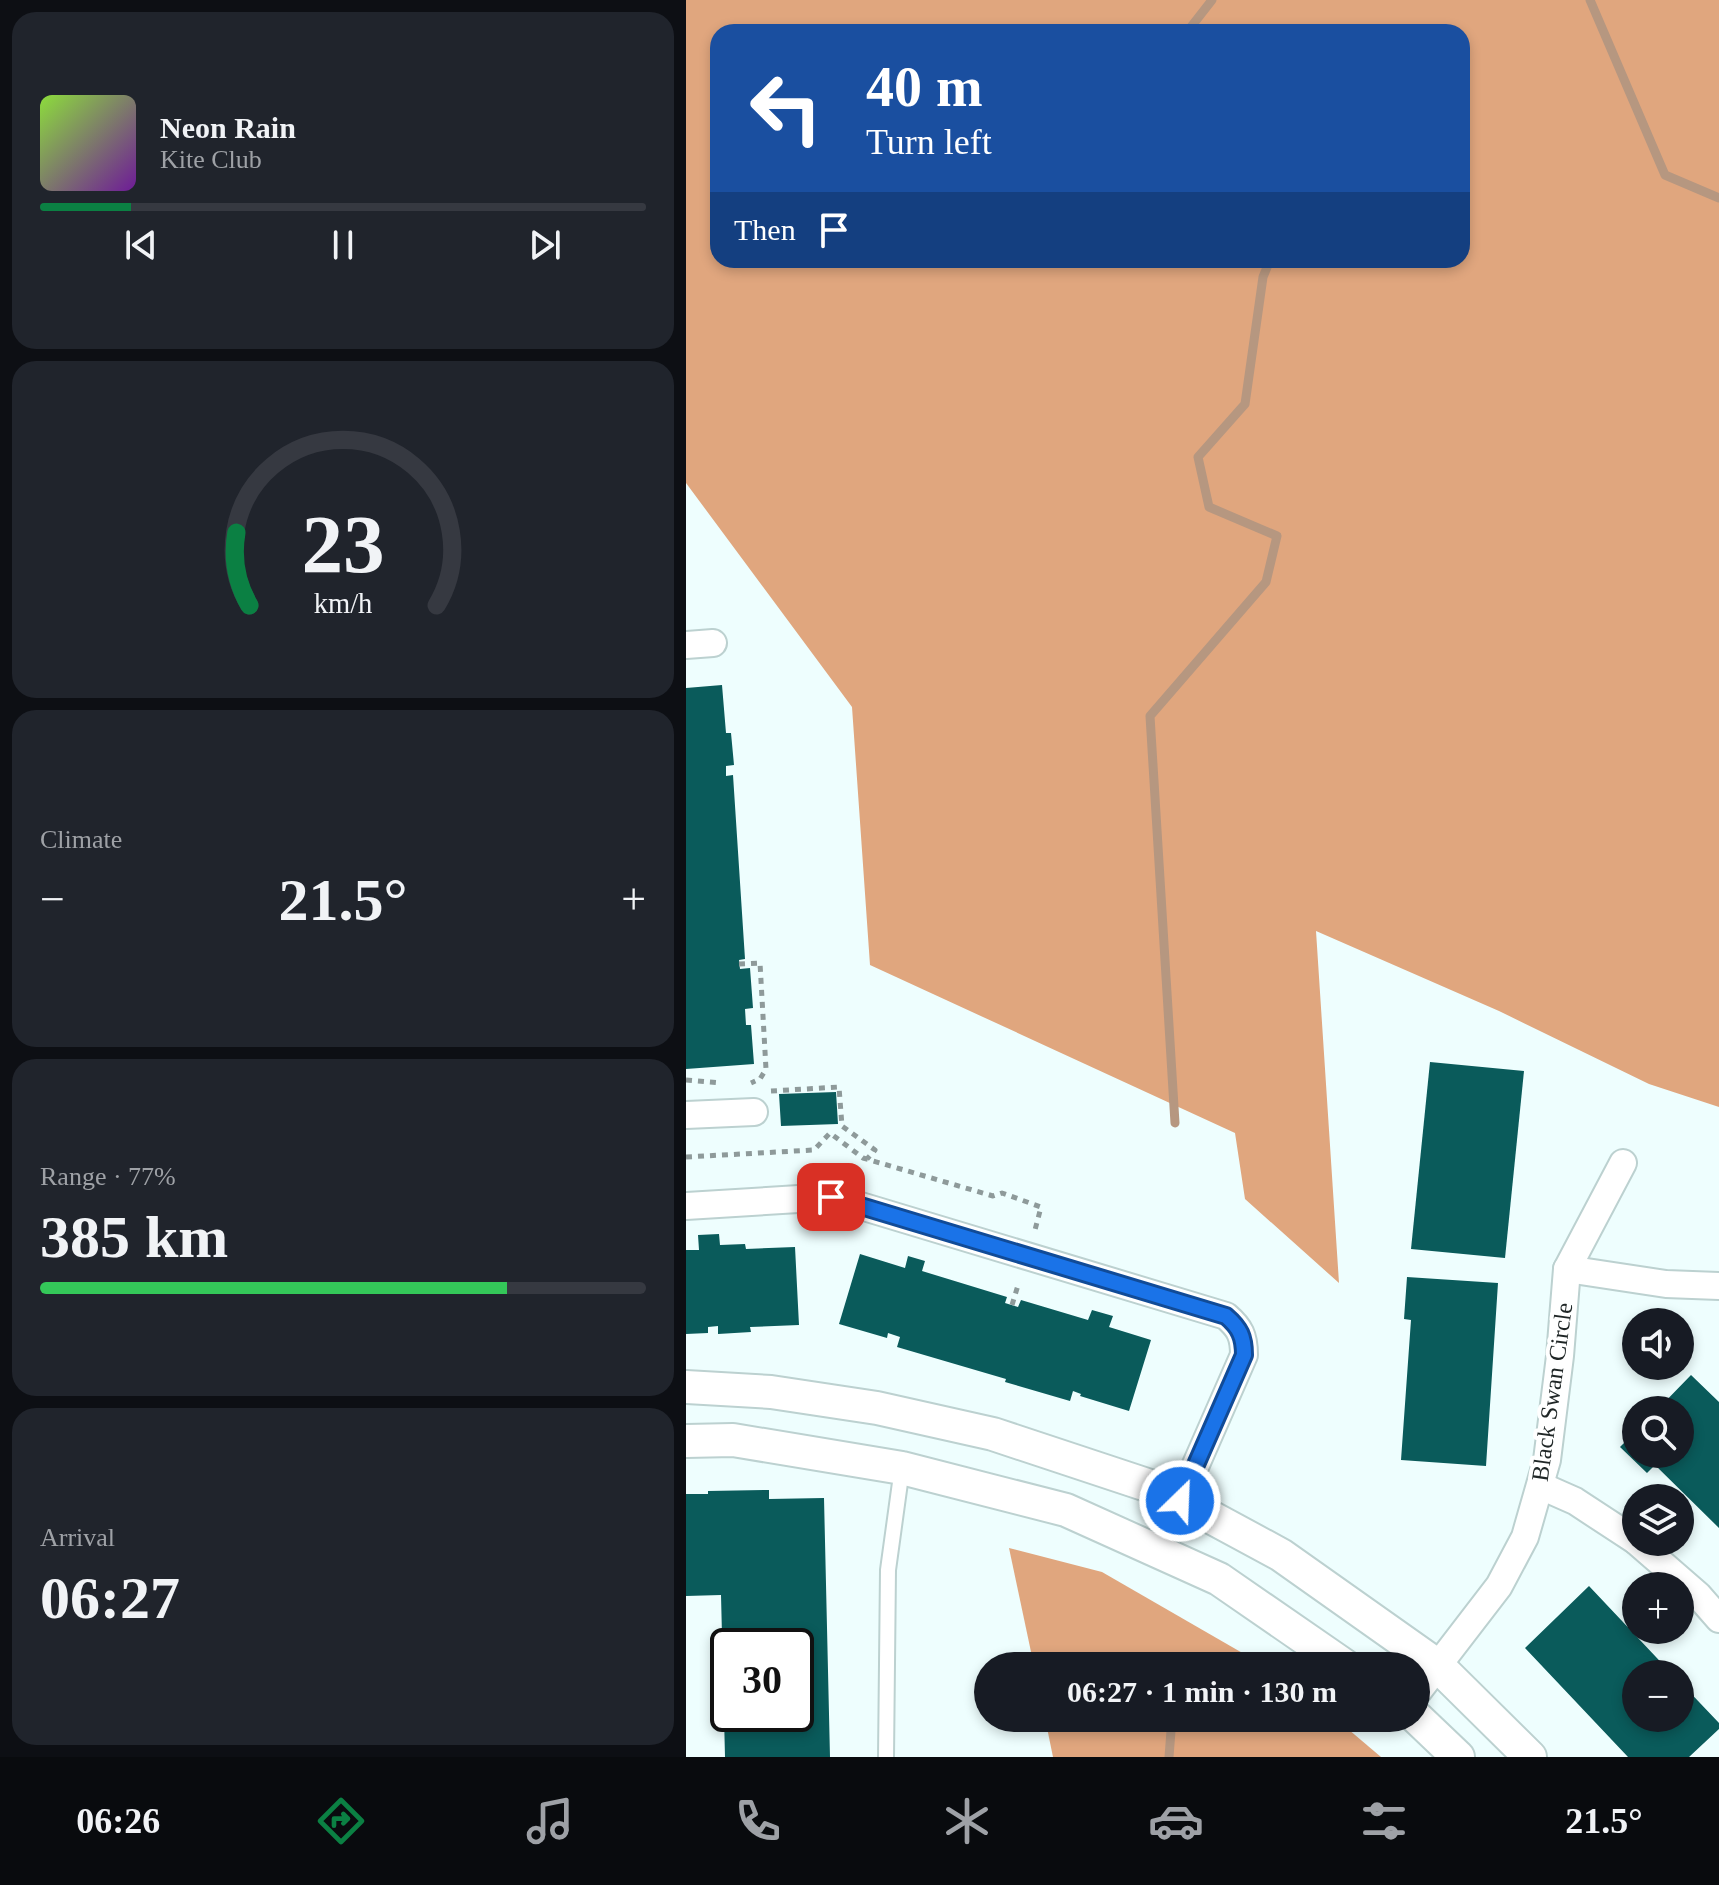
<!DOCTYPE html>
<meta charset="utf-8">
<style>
:root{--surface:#171b24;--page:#20242c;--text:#f1f3f6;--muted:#9ea1a6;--line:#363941;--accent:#0b8043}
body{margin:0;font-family:Georgia,serif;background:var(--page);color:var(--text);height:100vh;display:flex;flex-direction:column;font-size:30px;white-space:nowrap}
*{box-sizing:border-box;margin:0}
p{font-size:26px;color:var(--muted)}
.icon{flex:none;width:44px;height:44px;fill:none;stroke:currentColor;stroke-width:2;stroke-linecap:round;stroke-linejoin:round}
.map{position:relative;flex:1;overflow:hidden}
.side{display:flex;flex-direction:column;gap:12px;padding:12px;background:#0d0f14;width:686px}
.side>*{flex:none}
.banner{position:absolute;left:24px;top:24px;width:760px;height:244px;border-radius:24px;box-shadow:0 4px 12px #0003;background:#1a4fa0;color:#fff;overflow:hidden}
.buttons{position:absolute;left:936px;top:1308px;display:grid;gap:16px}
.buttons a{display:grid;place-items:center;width:72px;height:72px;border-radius:50%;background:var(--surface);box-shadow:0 4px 12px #0003;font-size:40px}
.speed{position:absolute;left:24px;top:1628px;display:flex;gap:16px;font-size:40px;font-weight:700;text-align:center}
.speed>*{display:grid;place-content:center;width:104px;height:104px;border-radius:50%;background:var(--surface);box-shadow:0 4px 12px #0003;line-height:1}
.speed .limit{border:4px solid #111;border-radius:12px;background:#fff;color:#111}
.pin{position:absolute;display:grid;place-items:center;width:68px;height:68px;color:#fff;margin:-34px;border-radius:16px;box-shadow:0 4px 12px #0006}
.me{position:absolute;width:88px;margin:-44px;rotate:24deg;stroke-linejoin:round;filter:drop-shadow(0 0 6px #0008)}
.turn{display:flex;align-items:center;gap:28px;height:168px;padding:0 24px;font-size:36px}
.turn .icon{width:104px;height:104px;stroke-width:2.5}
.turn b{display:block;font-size:56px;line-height:68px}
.then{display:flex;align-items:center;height:76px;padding:0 24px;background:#0003;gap:16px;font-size:30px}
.big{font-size:60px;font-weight:800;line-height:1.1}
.side .tile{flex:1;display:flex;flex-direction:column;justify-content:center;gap:12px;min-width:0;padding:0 28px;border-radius:24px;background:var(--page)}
.side .dial{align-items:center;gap:0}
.dial svg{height:208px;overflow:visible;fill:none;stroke:var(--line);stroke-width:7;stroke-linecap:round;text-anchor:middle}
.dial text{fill:var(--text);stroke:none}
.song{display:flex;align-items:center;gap:24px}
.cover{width:96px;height:96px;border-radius:12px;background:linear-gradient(135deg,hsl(90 70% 55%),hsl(280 70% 35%))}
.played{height:8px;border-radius:4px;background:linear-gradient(90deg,var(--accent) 15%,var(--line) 15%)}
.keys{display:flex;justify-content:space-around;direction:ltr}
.heat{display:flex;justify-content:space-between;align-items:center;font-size:44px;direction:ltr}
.charge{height:12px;border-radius:6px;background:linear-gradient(90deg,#34c759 77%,var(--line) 0)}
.trip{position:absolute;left:288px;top:1652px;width:456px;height:80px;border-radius:40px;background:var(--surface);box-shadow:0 4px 12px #0003;font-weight:800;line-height:80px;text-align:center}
.dock{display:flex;height:128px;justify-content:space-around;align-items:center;background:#090b0e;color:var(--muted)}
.dock .icon{width:56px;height:56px}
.dock .active{color:var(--accent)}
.dock b{font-size:36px;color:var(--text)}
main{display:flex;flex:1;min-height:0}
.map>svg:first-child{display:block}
</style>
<main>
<section class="side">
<div class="tile">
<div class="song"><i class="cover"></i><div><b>Neon Rain</b><p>Kite Club</p></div></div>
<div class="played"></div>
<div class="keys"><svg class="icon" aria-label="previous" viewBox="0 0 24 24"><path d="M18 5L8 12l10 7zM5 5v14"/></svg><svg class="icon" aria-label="pause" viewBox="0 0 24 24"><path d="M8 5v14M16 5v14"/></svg><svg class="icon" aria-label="next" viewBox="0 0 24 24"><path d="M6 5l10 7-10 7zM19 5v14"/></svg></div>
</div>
<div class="tile dial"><svg viewBox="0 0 100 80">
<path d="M14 69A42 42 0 1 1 86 69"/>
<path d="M14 69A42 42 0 0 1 9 41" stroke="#0b8043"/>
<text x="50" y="56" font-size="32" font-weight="700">23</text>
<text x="50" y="72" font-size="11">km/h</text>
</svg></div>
<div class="tile"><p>Climate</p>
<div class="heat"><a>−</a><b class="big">21.5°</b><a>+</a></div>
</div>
<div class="tile"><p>Range · 77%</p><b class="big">385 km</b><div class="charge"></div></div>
<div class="tile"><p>Arrival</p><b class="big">06:27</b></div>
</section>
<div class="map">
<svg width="1033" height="1757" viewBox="0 0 1033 1757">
<rect width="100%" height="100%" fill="#eefefe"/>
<g fill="#e0a67e" fill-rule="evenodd">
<path d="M0 0H1033V1107L963 1084 813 1011 630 931 653 1283 559 1199 549 1133 184 965 166 707 0 483ZM32 32H776V260H32Z"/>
<polygon points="323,1548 416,1572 579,1666 348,1666"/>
<polygon points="359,1718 649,1718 695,1757 367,1757"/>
</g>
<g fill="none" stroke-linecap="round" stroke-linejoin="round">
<g stroke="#b69780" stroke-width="9">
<polyline points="904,0 979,175 1033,198"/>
<polyline points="501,32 526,0"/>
<polyline points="489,1123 464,716 580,582 591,536 523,507 512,457 559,404 577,277 584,260"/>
<polyline points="483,1757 486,1718"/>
</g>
</g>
<g fill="#0a5b5b" fill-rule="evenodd">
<polygon points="36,685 40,733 45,733 48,765 40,766 40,776 47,775 59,959 53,960 54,969 64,968 67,1008 59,1009 60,1025 65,1025 68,1064 0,1069 0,688"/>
<polygon points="744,1062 838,1071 819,1258 725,1249"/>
<polygon points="150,1092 152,1124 95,1126 93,1094"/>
<polygon points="33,1234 34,1245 59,1244 60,1249 109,1247 113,1325 64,1327 65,1332 32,1334 32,1326 22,1327 22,1333 0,1334 0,1250 13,1250 12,1235"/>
<polygon points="174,1254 219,1268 222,1256 239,1261 236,1271 321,1297 319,1303 332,1307 335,1300 402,1320 406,1310 427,1316 423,1327 465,1340 443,1411 394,1396 395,1394 387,1391 384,1401 319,1382 320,1379 211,1347 214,1337 202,1333 201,1338 153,1324"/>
<polygon points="721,1277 812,1283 800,1466 715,1460 725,1320 718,1319"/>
<polygon points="1005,1375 1033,1402 1033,1528 969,1465 961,1473 934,1447 950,1431 950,1454 994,1454 994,1410 971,1410"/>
<path d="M83 1490V1499L138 1498 144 1757H39L35 1595 0 1596V1494H22V1491ZM42 1646H110V1714H42Z"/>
<polygon points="903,1586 986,1674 950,1674 950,1718 994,1718 994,1682 1033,1723 1033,1729 1003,1757 942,1757 839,1648"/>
</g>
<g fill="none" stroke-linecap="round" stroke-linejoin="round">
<g stroke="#bcd1d0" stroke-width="18">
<polyline id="service" points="200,1757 202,1570 216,1468"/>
</g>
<g stroke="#bcd1d0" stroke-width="30">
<g id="minor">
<polyline points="0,645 27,643"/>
<polyline points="0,1115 68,1112"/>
<path d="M0 1206 145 1197 540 1316C554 1328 558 1336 558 1355L494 1501"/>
<polyline points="881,1269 980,1284 1033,1286"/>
<polyline points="855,1486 889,1501 950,1541"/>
<polyline points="951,1542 1012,1595 1033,1619"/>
<polyline points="730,1694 813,1586 839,1537 861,1460 874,1356 881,1269 937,1163"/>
</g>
</g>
<g stroke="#bcd1d0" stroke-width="36">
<g id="tertiary">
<polyline points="0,1387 85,1392 191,1408 307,1434 473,1489 595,1555 752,1666 844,1757"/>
<polyline points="0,1441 47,1440 216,1468 380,1510 533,1579 659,1666"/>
<polyline points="730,1717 772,1757"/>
</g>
</g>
<g stroke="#8e9a9a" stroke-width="5" stroke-dasharray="6 6" stroke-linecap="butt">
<polyline points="53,964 74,963 80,1069 74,1079 65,1083"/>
<polyline points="0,1080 35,1083"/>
<polyline points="85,1091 153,1087 156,1126 189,1150 181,1159"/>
<polyline points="0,1157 128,1150 144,1133 177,1158 307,1196 316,1193 355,1207 349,1230"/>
<polyline points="326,1305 333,1282"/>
</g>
<use href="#service" stroke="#fff" stroke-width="14"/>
<use href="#minor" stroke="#fff" stroke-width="26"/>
<use href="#tertiary" stroke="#fff" stroke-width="32"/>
</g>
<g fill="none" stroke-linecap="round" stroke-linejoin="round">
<g stroke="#114b97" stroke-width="20">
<path id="route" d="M145 1197 540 1316C554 1328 558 1337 558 1355L494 1501"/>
</g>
<use href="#route" stroke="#1a73e8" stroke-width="14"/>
</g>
<g text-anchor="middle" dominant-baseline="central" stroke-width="8" stroke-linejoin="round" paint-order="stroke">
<g font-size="24" fill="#1f2626" stroke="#fff">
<text transform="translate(866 1392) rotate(-82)">Black Swan Circle</text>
</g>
</g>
</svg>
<div class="buttons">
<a><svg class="icon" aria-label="sound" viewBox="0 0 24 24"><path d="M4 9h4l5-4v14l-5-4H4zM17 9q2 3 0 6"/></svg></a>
<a><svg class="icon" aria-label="search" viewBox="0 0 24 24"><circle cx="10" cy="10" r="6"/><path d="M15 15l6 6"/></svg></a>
<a><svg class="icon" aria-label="layers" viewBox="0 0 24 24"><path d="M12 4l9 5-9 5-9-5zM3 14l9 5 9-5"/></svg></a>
<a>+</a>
<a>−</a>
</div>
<div class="speed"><div class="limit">30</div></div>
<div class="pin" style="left:145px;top:1197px;background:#d93025"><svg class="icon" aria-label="arrive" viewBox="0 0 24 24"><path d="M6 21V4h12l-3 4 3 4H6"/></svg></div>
<svg class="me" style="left:494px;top:1501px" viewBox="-20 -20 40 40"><circle r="17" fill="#1a73e8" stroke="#fff" stroke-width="3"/><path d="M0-11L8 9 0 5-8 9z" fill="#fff"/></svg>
<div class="trip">06:27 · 1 min · 130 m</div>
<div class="banner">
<div class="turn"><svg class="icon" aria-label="left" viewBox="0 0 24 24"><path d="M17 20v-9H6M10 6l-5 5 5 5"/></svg><div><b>40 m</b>Turn left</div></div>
<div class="then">Then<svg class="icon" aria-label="arrive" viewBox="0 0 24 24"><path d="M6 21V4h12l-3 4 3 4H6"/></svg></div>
</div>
</div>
</main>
<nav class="dock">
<b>06:26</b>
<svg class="icon active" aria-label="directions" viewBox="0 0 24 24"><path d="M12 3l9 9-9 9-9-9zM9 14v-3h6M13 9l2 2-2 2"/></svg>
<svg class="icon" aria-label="music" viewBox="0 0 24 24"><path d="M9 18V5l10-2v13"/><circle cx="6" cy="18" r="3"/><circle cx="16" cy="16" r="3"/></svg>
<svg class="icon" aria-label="phone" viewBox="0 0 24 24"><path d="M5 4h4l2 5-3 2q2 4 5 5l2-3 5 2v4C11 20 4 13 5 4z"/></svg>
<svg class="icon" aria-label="climate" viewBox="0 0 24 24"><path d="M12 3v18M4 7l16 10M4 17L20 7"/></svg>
<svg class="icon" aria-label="car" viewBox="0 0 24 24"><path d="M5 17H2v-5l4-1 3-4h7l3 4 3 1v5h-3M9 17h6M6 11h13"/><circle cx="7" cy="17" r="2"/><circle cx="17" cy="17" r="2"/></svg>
<svg class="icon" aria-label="filters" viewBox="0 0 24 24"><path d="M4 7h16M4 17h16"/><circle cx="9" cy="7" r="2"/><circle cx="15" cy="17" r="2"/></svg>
<b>21.5°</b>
</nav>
